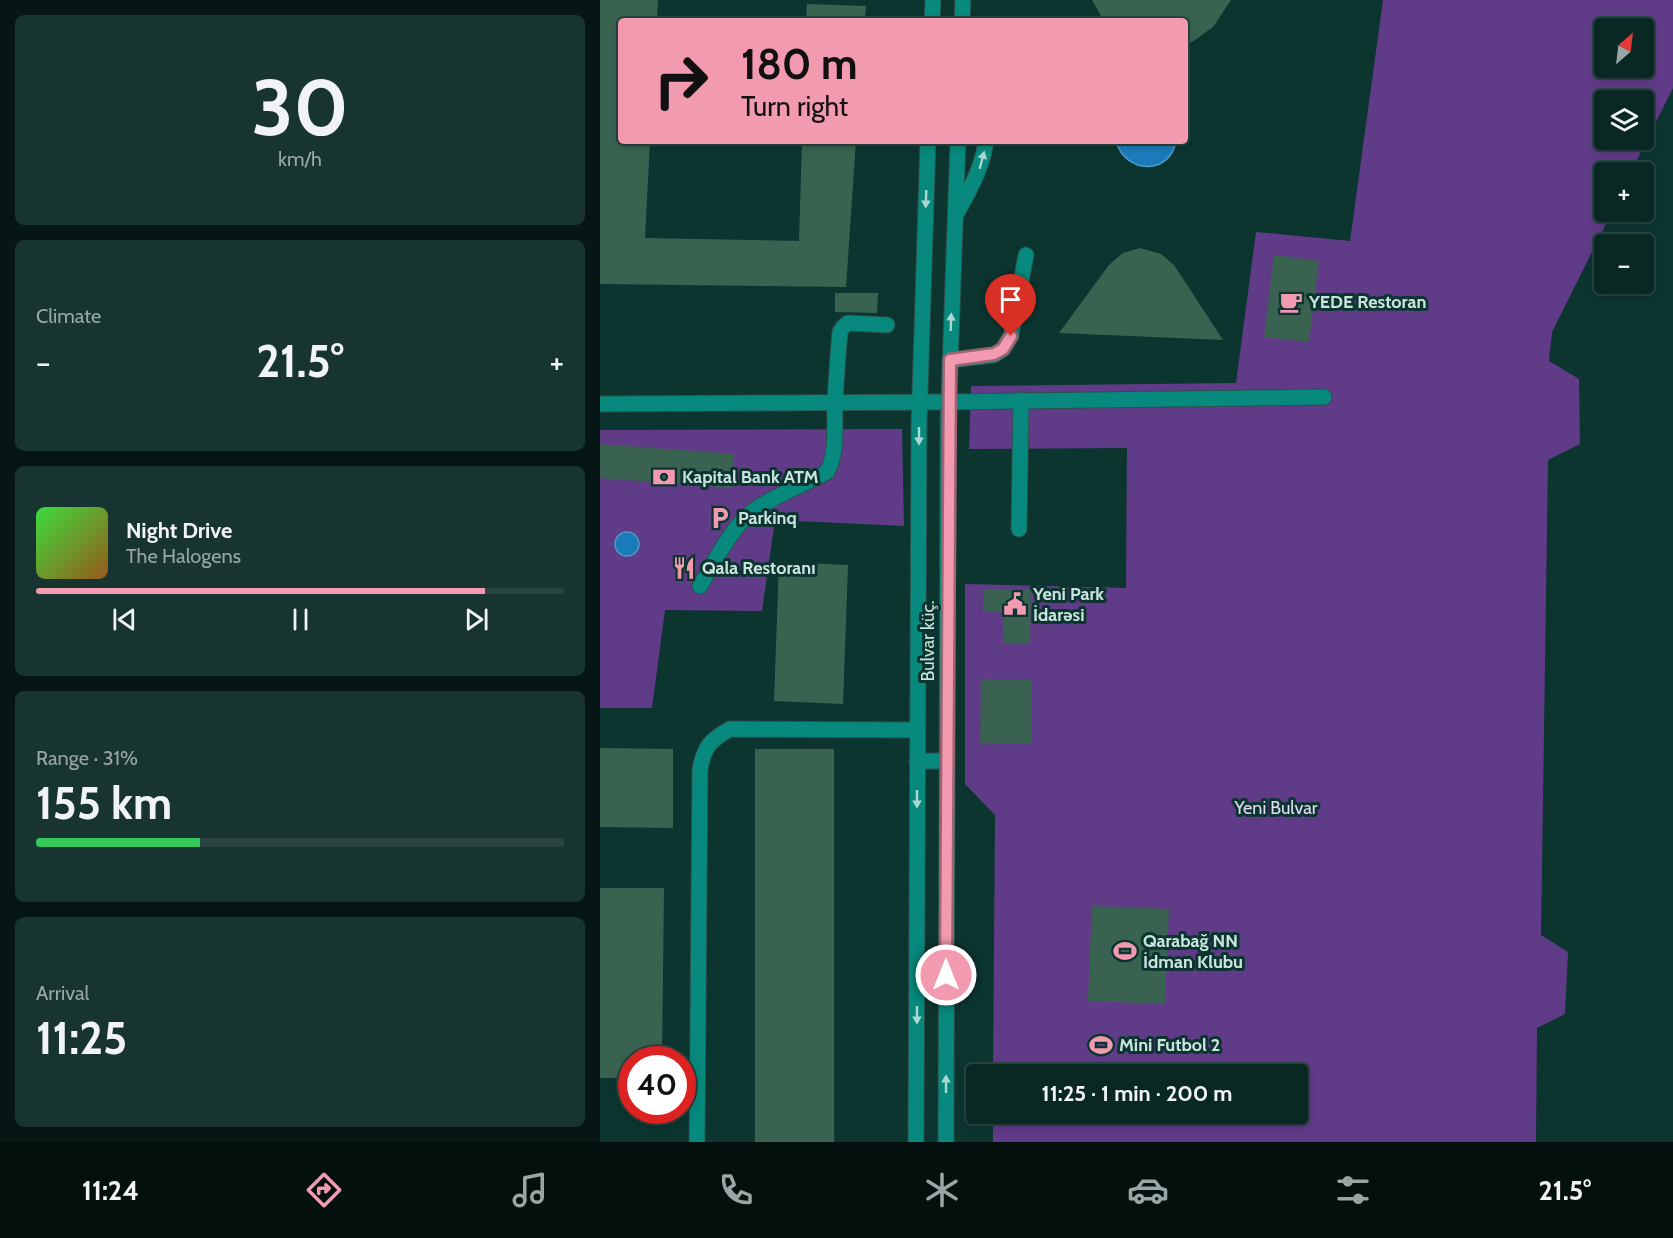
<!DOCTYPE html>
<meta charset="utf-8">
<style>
:root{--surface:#092824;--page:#173431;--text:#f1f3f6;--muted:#99a6a6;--line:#294441;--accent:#f29aaf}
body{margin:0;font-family:Cabin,sans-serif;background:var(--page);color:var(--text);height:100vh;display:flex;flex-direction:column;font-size:22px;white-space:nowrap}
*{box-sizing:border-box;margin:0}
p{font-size:20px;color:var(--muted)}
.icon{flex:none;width:33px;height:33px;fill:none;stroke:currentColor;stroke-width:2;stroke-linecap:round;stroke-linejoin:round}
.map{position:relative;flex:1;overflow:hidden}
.drawer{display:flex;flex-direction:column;gap:15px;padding:15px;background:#051614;width:600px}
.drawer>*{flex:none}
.guide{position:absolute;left:18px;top:18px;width:570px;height:126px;border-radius:6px;box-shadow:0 3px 9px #0003,0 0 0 2px var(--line);background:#f29aaf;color:#111;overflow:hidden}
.needle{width:39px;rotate:28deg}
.tools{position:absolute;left:994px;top:18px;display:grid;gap:12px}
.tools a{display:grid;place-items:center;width:60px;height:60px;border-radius:6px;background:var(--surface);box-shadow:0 3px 9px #0003,0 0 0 2px var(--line);font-size:30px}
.speed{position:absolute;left:18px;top:1046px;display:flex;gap:12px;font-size:30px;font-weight:700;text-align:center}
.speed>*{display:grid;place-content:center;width:78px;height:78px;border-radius:50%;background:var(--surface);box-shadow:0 3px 9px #0003,0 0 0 2px var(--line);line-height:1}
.speed .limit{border:9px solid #d22;background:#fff;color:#111}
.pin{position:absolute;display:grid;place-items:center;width:51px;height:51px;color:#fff;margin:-62px -26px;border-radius:50% 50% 50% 0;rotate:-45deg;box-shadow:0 0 6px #0007}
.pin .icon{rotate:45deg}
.me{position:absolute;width:66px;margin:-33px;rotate:0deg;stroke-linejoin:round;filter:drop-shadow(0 0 4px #0008)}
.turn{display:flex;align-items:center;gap:21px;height:126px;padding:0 24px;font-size:27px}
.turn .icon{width:78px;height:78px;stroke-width:2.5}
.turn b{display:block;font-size:42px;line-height:51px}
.big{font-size:45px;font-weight:700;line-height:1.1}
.drawer .tile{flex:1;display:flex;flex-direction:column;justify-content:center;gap:9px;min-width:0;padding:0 21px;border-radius:9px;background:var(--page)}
.drawer .dial{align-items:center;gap:0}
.dial b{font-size:78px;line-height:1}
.song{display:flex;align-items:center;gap:18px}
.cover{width:72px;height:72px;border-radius:9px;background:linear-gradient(135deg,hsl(120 70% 55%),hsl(30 70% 35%))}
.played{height:6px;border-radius:3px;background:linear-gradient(90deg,var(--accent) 85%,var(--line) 85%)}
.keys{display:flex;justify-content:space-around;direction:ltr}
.heat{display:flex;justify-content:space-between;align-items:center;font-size:33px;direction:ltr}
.charge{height:9px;border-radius:4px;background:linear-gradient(90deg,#34c759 31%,var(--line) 0)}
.trip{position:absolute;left:366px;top:1064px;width:342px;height:60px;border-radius:6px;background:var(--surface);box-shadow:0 3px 9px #0003,0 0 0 2px var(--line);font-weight:700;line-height:60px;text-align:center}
.dock{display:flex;height:96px;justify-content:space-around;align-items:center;background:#04100e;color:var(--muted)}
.dock .icon{width:42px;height:42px}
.dock .on{color:var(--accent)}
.dock b{font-size:27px;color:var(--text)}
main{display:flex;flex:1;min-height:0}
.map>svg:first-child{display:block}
</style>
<main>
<section class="drawer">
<div class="tile dial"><b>30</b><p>km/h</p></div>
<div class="tile"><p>Climate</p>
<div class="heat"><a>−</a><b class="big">21.5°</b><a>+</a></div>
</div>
<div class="tile">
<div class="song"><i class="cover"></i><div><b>Night Drive</b><p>The Halogens</p></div></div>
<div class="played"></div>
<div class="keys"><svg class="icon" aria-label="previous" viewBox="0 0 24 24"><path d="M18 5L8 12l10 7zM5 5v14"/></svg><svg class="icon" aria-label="pause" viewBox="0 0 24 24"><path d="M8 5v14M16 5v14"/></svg><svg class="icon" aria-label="next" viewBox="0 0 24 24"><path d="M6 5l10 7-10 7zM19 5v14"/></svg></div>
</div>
<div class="tile"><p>Range · 31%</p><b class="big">155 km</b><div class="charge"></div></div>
<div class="tile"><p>Arrival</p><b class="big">11:25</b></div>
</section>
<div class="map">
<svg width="1073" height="1142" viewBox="0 0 1073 1142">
<rect width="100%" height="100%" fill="#0c3530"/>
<g fill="#603b87" fill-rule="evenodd">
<path d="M783 0H1073V88L1031 172H1005V212H1012L952 332 949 361 979 379 980 444 948 460 941 935 968 952 965 1014 937 1028 936 1142H393V1113H698V1074H393L395 815 365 784V584L526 588 527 448 369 449 371 386 636 383 656 232 750 241ZM1005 28H1044V68H1005ZM1005 100H1044V140H1005Z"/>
<polygon points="302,429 304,526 175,520 162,611 65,610 52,708 0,708 0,430"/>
</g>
<g fill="#1b7bba" stroke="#4f9ac5" stroke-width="1.5">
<path d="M516 141H576C570 176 525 174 516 141Z"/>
<circle cx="27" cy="544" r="12"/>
</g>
<g fill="#396350">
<polygon points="0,0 58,0 57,21 21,21 21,141 50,141 45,238 199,241 202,141 256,141 246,287 0,284"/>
<polygon points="492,0 631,0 613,27 592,42 585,44 585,21 504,21"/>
<polygon points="207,4 266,6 265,21 206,21"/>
<polygon points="540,248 561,254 574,265 623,340 459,333 509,265 523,253"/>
<polygon points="674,255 719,261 709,342 664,337"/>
<polygon points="235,293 278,293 277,313 235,312"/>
<polygon points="0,444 134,454 131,488 0,478"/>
<polygon points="179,562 248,565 243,704 174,701"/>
<polygon points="384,589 431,590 430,643 403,643 404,612 383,612"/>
<polygon points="381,679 432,680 431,744 380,743"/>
<polygon points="0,748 73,749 73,828 0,827"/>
<rect x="155" y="749" width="79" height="393"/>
<polygon points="0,888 64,888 62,1059 32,1059 32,1078 0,1078"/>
<polygon points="492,906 569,909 565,1004 488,1001"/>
</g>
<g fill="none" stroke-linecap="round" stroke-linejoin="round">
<g stroke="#2a514c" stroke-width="17">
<g id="minor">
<polyline points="332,21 333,0"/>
<polyline points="362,21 363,0"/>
<path d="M357 213C370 189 382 169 386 141"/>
<polyline points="350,360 394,355 403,349 411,336 426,255"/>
<polyline points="0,404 349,402 724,397"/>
<polyline points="419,529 421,400"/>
<path d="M100 586C113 565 128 534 146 517 164 500 205 484 227 472 238 452 234 425 235 403 236 379 238 356 240 332L243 327 248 323 287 325"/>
<polyline points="317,761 347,761"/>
<path d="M97 1142 100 770C104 747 110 740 130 729L317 730"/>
<polyline points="316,1142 319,425 328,141"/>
<polyline points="346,1142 348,424 358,141"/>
</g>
</g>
<use href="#minor" stroke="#07897d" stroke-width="15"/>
</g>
<defs><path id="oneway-solid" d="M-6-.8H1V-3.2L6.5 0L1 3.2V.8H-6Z" transform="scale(1.5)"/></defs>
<g fill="#acd6d0">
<use href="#oneway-solid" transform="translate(382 160) rotate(-75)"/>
<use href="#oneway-solid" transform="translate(326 199) rotate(92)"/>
<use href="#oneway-solid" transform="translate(351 322) rotate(-88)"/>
<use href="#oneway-solid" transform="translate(319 436) rotate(90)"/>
<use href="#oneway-solid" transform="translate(317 799) rotate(90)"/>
<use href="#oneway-solid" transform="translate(317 1015) rotate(90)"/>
<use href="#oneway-solid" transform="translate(346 1084) rotate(-90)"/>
</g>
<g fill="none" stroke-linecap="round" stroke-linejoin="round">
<g stroke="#9d6472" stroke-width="15">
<polyline id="route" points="346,975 350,360 394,354 403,349 411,336"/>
</g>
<use href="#route" stroke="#f29aaf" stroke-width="10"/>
</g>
<defs>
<g id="cafe-bare" transform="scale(1.8)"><path d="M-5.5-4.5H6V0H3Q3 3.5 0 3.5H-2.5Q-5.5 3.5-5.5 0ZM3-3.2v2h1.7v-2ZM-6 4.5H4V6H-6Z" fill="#f29aaf" stroke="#0c3530" stroke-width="2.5" paint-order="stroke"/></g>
<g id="bank-bare" transform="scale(1.8)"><path d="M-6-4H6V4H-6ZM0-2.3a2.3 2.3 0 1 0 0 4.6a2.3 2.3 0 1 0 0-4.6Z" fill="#f29aaf" stroke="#0c3530" stroke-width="2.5" paint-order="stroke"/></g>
<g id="parking-bare" transform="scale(1.8)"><path d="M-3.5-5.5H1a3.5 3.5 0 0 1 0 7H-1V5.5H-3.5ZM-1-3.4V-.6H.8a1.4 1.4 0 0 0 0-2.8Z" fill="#f29aaf" stroke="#0c3530" stroke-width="2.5" paint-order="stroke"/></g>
<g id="restaurant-bare" transform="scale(1.8)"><path d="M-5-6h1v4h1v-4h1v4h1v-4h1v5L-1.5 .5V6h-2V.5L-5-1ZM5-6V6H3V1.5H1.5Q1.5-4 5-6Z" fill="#f29aaf" stroke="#0c3530" stroke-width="2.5" paint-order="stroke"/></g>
<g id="civic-bare" transform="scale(1.8)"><path d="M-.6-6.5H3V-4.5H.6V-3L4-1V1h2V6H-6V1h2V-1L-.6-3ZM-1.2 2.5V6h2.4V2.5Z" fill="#f29aaf" stroke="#0c3530" stroke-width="2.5" paint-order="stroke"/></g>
<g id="stadium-bare" transform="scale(1.8)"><path d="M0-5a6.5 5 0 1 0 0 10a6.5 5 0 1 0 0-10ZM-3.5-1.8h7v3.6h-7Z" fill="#f29aaf" stroke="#0c3530" stroke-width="2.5" paint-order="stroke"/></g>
</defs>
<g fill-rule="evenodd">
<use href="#cafe-bare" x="691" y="302"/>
<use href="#bank-bare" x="64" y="477"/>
<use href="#parking-bare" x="120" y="518"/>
<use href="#restaurant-bare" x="84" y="568"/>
<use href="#civic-bare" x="415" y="604"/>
<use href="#stadium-bare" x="525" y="951"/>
<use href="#stadium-bare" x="501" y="1045"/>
</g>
<g text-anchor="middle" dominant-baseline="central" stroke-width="6" stroke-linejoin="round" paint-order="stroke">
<g font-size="18" font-weight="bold" fill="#c9e3df" stroke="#0c3530" text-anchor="start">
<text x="709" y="302">YEDE Restoran</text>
<text x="82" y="477">Kapital Bank ATM</text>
<text x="138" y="518">Parkinq</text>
<text x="102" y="568">Qala Restoranı</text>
<text x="433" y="594">Yeni Park<tspan x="433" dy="21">İdarəsi</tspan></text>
<text x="543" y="941">Qarabağ NN<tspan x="543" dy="21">İdman Klubu</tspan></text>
<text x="519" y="1045">Mini Futbol 2</text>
</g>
<g font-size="18" fill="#c9e3df" stroke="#0c3530">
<text transform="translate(328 641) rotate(-90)">Bulvar küç.</text>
</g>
<g font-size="18" fill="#e4d9f4" stroke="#0c3530">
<text x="676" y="808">Yeni Bulvar</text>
</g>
</g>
</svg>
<div class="tools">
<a><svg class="needle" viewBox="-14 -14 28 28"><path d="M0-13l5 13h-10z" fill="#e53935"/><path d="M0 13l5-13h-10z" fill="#99a6a6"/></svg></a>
<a><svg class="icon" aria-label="layers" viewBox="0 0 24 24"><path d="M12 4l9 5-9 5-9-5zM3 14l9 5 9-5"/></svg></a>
<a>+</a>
<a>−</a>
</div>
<div class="speed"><div class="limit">40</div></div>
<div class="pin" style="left:411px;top:336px;background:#d93025"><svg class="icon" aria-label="arrive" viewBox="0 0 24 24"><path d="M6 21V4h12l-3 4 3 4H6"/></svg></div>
<svg class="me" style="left:346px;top:975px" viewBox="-20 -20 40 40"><circle r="17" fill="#f29aaf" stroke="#fff" stroke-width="3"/><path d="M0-11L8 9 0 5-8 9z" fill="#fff"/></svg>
<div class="trip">11:25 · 1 min · 200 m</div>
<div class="guide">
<div class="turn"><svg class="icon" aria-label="right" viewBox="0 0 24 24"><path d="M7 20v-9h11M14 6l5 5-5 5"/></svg><div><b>180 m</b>Turn right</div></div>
</div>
</div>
</main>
<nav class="dock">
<b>11:24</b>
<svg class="icon on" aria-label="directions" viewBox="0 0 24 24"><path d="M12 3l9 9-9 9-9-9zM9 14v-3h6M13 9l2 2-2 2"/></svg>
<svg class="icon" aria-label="music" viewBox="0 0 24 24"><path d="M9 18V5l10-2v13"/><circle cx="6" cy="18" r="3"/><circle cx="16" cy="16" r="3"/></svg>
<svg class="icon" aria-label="phone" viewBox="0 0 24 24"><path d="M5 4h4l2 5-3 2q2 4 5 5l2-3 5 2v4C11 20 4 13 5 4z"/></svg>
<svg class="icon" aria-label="climate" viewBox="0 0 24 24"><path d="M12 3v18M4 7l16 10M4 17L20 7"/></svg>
<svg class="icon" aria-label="car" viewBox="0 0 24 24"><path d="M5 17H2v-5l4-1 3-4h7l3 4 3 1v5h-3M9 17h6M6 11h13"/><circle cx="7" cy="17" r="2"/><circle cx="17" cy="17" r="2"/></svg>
<svg class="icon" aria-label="filters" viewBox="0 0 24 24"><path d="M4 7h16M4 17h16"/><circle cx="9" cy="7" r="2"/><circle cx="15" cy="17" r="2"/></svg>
<b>21.5°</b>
</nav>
